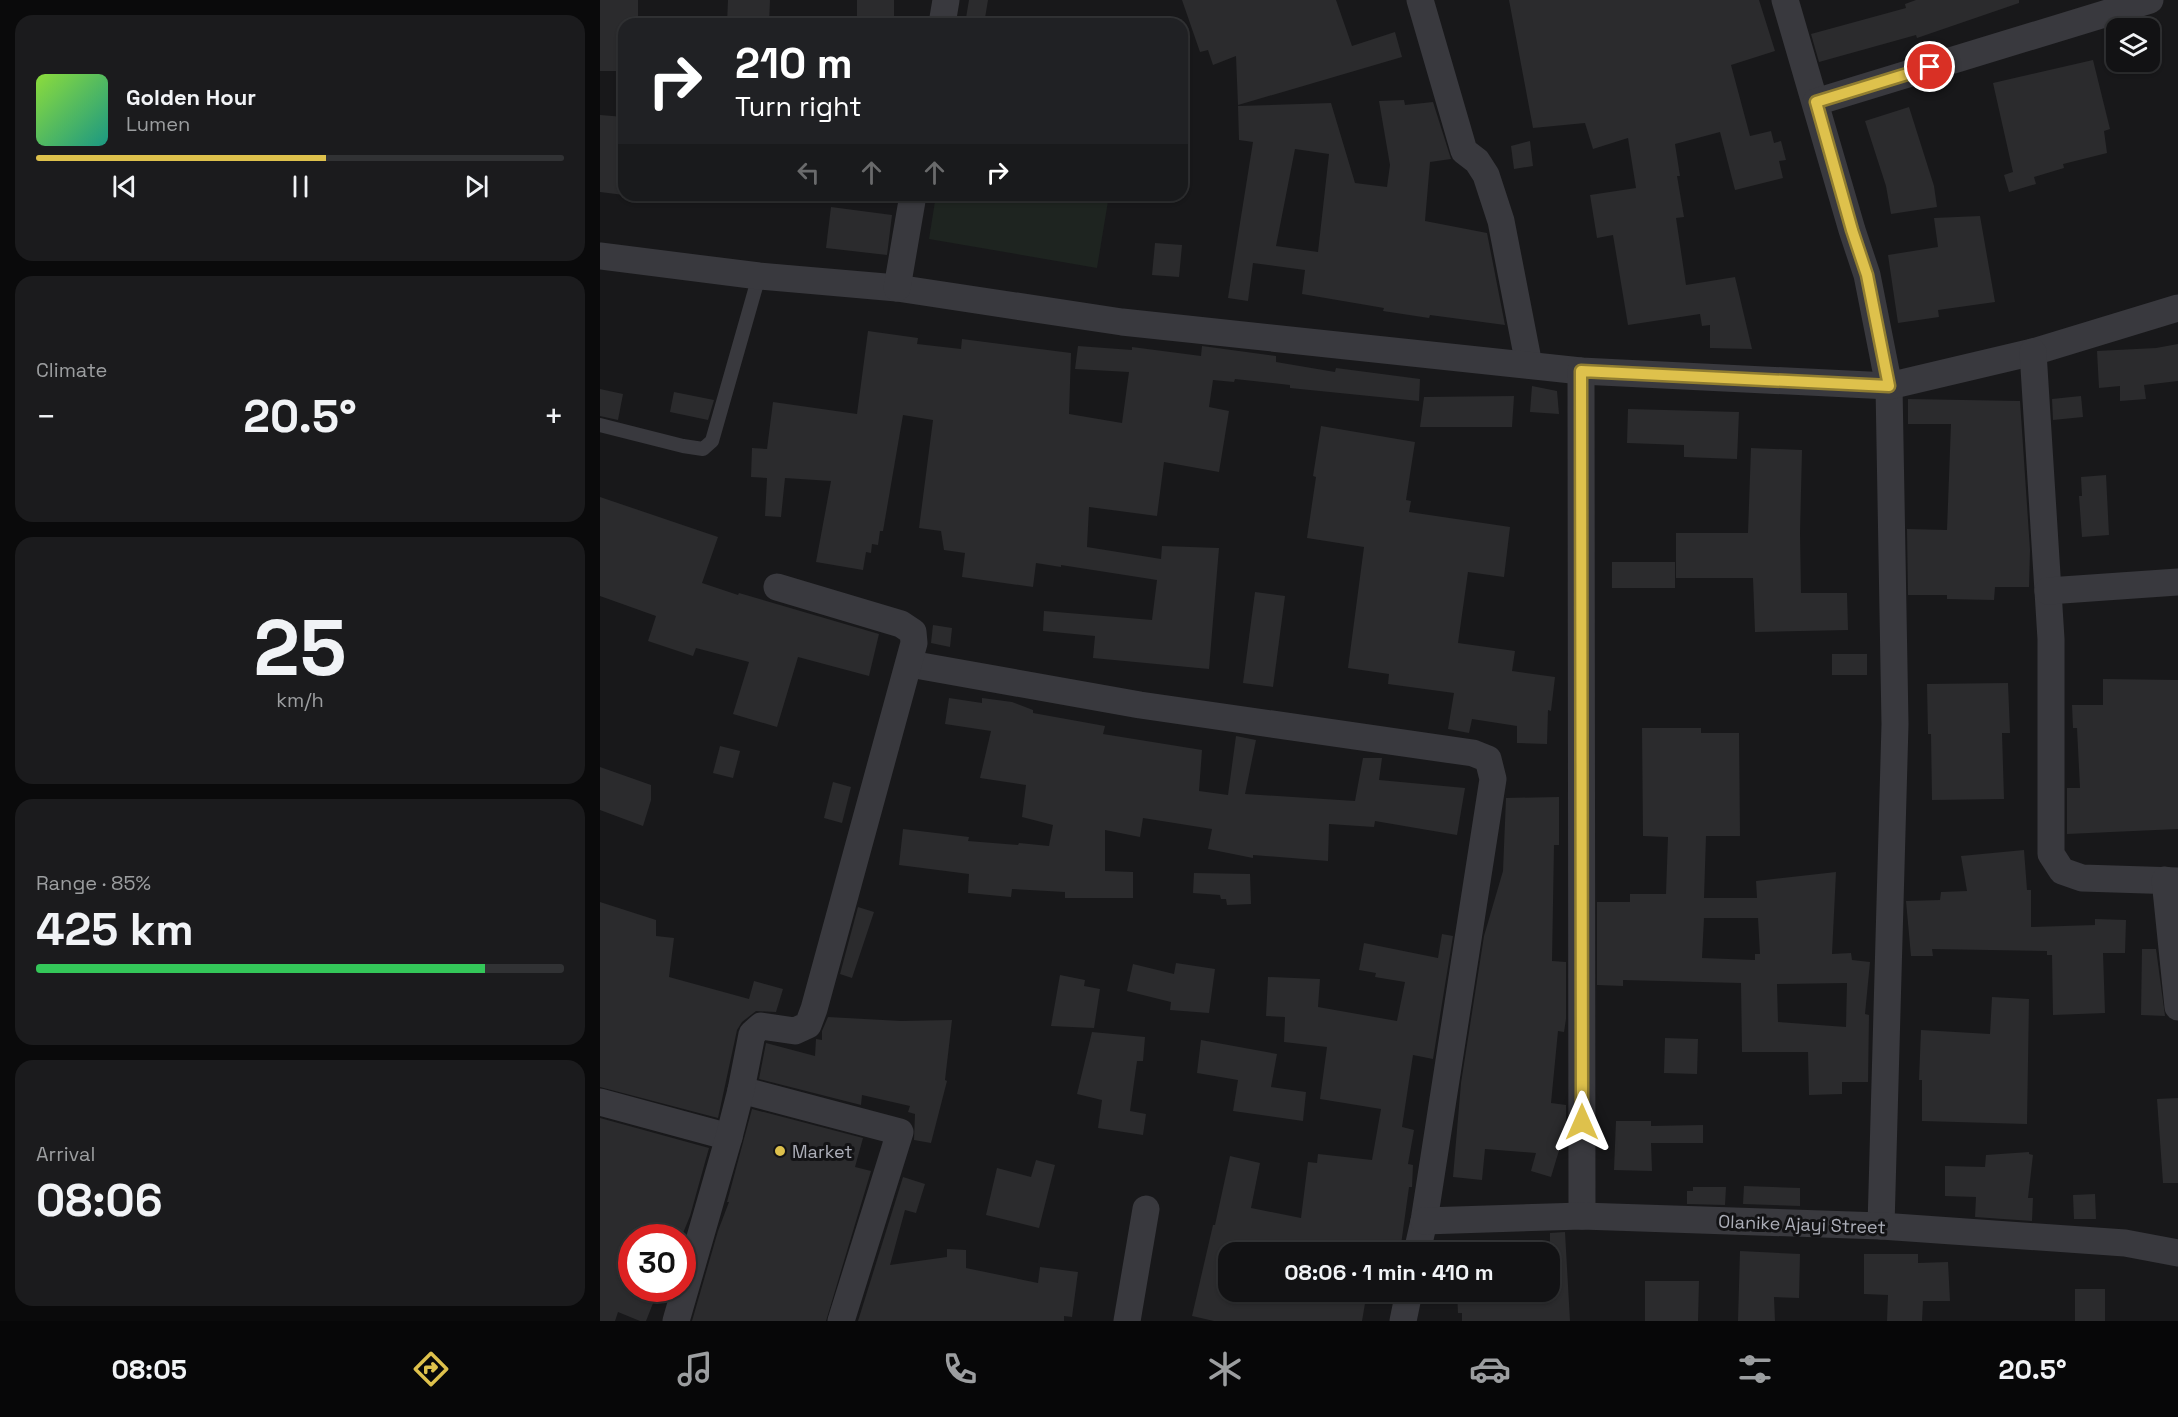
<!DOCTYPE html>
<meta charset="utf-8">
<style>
:root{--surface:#121214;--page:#1b1b1d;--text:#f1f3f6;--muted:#9c9ea0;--line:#313234;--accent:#dec14c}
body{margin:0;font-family:"Space Grotesk",sans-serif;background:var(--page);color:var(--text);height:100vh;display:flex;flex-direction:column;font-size:22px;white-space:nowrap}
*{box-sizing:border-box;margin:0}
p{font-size:20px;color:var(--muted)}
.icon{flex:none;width:33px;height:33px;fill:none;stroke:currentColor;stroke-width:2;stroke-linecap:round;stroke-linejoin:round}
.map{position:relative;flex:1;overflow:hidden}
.details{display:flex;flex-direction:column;gap:15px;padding:15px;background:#0a0a0b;width:600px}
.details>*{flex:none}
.guide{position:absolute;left:18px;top:18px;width:570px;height:183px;border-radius:18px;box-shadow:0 2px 4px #0004,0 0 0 2px var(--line);background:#202124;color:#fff;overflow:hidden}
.tools{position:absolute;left:1506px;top:18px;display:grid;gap:12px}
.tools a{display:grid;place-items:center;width:54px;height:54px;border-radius:12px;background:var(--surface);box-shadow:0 2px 4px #0004,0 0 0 2px var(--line);font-size:30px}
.speed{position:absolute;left:18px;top:1224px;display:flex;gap:12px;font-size:30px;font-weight:700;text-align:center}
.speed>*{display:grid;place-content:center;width:78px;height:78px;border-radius:50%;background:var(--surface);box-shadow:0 2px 4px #0004,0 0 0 2px var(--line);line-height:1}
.speed .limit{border:9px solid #d22;background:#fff;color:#111}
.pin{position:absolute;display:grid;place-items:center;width:51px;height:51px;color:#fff;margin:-26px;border:3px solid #fff;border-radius:50%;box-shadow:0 2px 6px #0007}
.me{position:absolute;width:66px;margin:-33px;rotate:0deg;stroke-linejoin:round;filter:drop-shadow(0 0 4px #0008)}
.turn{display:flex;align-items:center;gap:21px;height:126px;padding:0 18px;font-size:27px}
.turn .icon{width:78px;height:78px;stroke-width:2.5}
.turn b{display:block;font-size:42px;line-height:51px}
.lanes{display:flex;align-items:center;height:57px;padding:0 18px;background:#0003;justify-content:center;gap:30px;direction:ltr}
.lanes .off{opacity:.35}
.big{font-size:45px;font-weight:700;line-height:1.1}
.details .widget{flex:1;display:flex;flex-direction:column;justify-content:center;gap:9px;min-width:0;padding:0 21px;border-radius:18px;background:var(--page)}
.details .dial{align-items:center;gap:0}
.dial b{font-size:78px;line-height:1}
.song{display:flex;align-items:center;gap:18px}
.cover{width:72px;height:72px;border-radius:9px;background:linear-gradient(135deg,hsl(90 70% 55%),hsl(170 70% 35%))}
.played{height:6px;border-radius:3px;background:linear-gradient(90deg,var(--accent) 55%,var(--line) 55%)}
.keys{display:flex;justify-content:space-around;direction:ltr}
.heat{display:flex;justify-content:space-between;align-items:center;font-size:33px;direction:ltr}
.charge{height:9px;border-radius:4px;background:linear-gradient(90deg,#34c759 85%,var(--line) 0)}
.trip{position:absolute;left:618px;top:1242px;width:342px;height:60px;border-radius:18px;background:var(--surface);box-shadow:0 2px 4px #0004,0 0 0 2px var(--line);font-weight:700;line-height:60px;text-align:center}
.tab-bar{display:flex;height:96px;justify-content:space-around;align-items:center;background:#070708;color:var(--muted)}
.tab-bar .icon{width:42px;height:42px}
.tab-bar .selected{color:var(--accent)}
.tab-bar b{font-size:27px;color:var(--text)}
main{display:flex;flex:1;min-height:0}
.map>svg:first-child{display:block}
</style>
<main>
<section class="details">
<div class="widget">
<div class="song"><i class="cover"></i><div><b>Golden Hour</b><p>Lumen</p></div></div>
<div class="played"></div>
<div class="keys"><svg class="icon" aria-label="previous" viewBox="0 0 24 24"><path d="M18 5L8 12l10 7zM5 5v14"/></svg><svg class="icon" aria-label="pause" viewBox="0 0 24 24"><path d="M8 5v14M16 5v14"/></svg><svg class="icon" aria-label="next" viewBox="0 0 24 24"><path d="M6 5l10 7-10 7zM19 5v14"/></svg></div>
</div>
<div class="widget"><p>Climate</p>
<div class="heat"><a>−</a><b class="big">20.5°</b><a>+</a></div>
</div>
<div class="widget dial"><b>25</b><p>km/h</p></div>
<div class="widget"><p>Range · 85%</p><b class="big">425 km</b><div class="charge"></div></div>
<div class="widget"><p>Arrival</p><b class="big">08:06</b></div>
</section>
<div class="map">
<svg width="1578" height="1321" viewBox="0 0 1578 1321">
<rect width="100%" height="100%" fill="#18181a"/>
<polygon fill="#1e2420" points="336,195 509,195 497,268 329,239"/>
<g fill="#2b2b2d" fill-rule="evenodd">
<polygon points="0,0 38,0 38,24 24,24 23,71 0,71"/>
<polygon points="128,0 170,0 169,24 127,24"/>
<rect x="257" y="0" width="37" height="24"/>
<polygon points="369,0 388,0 384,24 365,24"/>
<polygon points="582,0 736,0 752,46 795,32 802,57 638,105 636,56 613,65 608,50 600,52"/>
<polygon points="909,0 1159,0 1175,51 1131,65 1150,136 1171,131 1174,143 1181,141 1186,160 1179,161 1183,178 1135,190 1120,132 1075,144 1080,176 1077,176 1084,217 1076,218 1086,285 1135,277 1152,349 1110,348 1110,325 1102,326 1100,314 1028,325 1013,235 997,238 990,195 1036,188 1028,138 993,149 985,123 933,128"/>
<polygon points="1316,0 1419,0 1419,3 1317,38 1316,35 1219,62 1211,34 1306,8 1305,4"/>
<polygon points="1493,60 1510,129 1504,131 1507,153 1463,164 1464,168 1434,177 1436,184 1409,192 1404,175 1413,172 1393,83"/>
<path d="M804 100 805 105 833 102 851 159 830 162 825 221 887 233 905 325 830 315 829 318 783 311 784 308 702 294 705 270 653 263 648 301 628 298 653 142 639 140 638 106 731 103 755 183 787 187 790 165 779 101ZM695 149 729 154 718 252 676 246Z"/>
<polygon points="1309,107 1334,186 1337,207 1291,214 1286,186 1265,121"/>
<polygon points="0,115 24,117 24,195 0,192"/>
<polygon points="930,141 933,166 914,169 911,146"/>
<polygon points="231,207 292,215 287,255 226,248"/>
<polygon points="1380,216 1395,302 1338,310 1339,317 1298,323 1288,255 1338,247 1334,218"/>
<polygon points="555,243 582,245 579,277 552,275"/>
<polygon points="268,331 318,338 317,344 361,349 362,339 471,353 469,414 522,423 529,372 475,369 478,346 532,350 532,347 601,356 602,346 676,356 676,362 735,372 736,368 820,379 819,401 690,388 690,385 635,379 634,382 613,380 609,407 629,411 619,472 564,462 557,516 489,507 487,547 561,559 562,546 619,548 609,669 493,658 495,636 443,631 444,611 552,620 557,580 461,565 461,567 436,563 433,587 362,577 365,553 344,550 341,531 319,528 333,420 303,415 283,531 280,531 278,545 272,544 271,553 266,552 263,570 216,562 231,481 185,478 181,517 165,516 167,478 151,477 152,448 167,449 173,402 257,414"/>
<polygon points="1578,344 1578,381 1544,385 1546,399 1520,401 1520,386 1499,388 1497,351 1556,348"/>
<polygon points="932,386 957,391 959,414 930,412"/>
<polygon points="0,389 23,394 18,420 0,416"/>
<polygon points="74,392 114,400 108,420 70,412"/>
<polygon points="914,396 912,427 820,427 824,397"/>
<polygon points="1481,396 1483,417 1453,420 1452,399"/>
<polygon points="1308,399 1420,401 1430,550 1429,587 1395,587 1394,600 1347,599 1347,595 1308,595 1307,529 1347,530 1351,424 1308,424"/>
<polygon points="1028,409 1139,412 1137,459 1084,457 1084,445 1027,443"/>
<polygon points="721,426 815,442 806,500 811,501 809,512 910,527 904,577 868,572 858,643 915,651 912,671 955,677 951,711 948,710 947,744 917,743 917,726 872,719 869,733 848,729 854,693 788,684 789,674 748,668 764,547 707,538 716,477 713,476"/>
<polygon points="1151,448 1202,450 1200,533 1201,593 1247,593 1248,630 1155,632 1153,578 1076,578 1076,533 1148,533"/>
<polygon points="1506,475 1509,535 1482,537 1479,496 1482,496 1481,477"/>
<polygon points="0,497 118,537 102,583 138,595 139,593 279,634 269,676 198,657 177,727 133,714 149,662 96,648 93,656 48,641 56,616 0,596"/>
<rect x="1012" y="562" width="63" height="26"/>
<polygon points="655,592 685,596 673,687 643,683"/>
<polygon points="333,625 352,628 350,647 331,643"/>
<rect x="1232" y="654" width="35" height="21"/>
<polygon points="1503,679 1578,680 1578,829 1467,834 1467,788 1480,788 1477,728 1473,728 1472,705 1503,705"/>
<polygon points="1408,683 1410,733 1402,733 1404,799 1332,800 1331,734 1328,734 1327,684"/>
<polygon points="349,698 382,703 382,698 412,702 433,710 433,713 505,726 503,734 602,750 599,791 628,795 636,736 656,740 645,794 755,801 763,758 782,758 779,780 865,788 857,835 775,821 774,827 729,824 728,861 653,855 653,858 608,849 612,829 543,818 540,837 505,830 505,871 533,872 533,898 465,898 465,892 412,889 411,897 368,893 369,874 299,865 303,829 369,837 368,841 418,845 419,843 449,846 453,825 422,817 426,785 380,778 391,731 345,724"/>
<path d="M1042 728H1101V733H1139L1140 836H1106L1104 898H1157L1156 881 1236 872 1232 954 1251 953 1252 960 1270 962 1265 1014 1269 1015 1268 1082H1242V1094L1209 1095 1208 1052H1142L1141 983 1023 980V986L997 985V902H1030V894H1066L1068 837 1043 836ZM1104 918H1158L1160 954H1155V960L1102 958ZM1247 983 1246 1027 1178 1022 1177 984Z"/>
<polygon points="120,746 140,751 133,778 113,773"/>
<polygon points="0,767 51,785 51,800 43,826 0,810"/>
<polygon points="233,782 251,787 242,823 224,818"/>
<polygon points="959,797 959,845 954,845 952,961 966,962 966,1019 964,1032 958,1031 951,1103 966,1105 966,1127 951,1177 931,1171 936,1153 885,1149 882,1180 853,1177 861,1083 884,936 903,871 906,798"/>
<polygon points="1424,850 1427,890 1431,890 1431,927 1495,925 1495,919 1526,920 1525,953 1503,953 1505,1013 1453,1015 1452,955 1447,955 1447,951 1332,949 1333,956 1311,956 1306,901 1340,900 1341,892 1367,891 1361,856"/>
<polygon points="594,873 650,874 651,904 627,905 626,899 621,899 620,895 593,893"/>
<polygon points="0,902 56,920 56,936 74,938 69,977 149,999 154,981 183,989 176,1012 156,1011 142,1022 137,1030 118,1118 0,1087"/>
<polygon points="258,907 274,912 252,978 240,974"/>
<polygon points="842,934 853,936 833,1059 813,1055 802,1127 814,1130 808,1164 813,1165 812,1187 809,1187 800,1252 688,1252 643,1244 640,1252 628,1252 628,1292 767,1292 762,1321 614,1321 592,1316 613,1225 615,1225 630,1156 660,1163 651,1208 701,1218 708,1162 717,1163 718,1154 772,1160 781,1109 720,1099 727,1047 684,1042 685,1017 666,1016 668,977 720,979 718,1007 797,1021 805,982 775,977 776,973 759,970 764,943 838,958"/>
<polygon points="1542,949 1556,949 1565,1016 1541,1015"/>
<polygon points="576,963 615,969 609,1013 570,1010 571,1002 527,991 533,964 574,974"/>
<polygon points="460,975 485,980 484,986 500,989 494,1028 451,1026"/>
<polygon points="1392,997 1429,999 1427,1124 1322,1121 1322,1080 1319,1080 1321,1030 1390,1034"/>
<polygon points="228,1017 301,1021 352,1020 345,1080 347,1081 331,1143 314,1140 315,1114 308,1112 310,1106 262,1095 261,1105 159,1079 166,1043 215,1056 216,1039 222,1040 222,1031"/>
<polygon points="492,1032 545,1037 543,1061 537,1061 530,1111 546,1114 543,1135 498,1128 502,1100 477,1094"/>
<polygon points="1065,1038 1098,1039 1097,1074 1064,1073"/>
<polygon points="601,1040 677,1054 671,1087 706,1092 703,1121 633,1111 638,1080 597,1073"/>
<polygon points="1578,1098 1578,1183 1563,1183 1557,1099"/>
<polygon points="152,1109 263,1138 255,1167 271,1171 226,1321 92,1321 118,1231 129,1202 127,1202"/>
<polygon points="0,1118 109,1148 90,1216 81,1238 32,1238 32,1288 59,1288 46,1321 40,1321 18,1312 15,1321 0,1321"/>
<polygon points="1016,1121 1051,1121 1051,1126 1103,1125 1103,1143 1051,1143 1052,1171 1014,1170"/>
<polygon points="1429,1152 1429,1154 1433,1155 1428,1198 1433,1198 1432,1221 1375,1217 1376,1197 1345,1196 1345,1166 1385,1167 1386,1155"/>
<polygon points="436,1160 455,1165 439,1228 386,1215 397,1168 431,1177"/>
<polygon points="303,1177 325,1184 316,1213 305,1210 290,1265 347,1257 347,1249 366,1250 366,1268 438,1283 440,1267 478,1272 472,1317 464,1316 464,1321 258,1321"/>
<polygon points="1144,1186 1200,1188 1200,1206 1143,1204"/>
<polygon points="1093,1187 1126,1187 1125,1205 1087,1204 1087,1191 1093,1191"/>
<polygon points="1495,1194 1496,1219 1474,1219 1473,1195"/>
<polygon points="965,1232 970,1321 862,1321 862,1313 858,1313 857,1292 950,1292 950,1233"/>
<polygon points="1140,1251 1200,1254 1199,1298 1174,1297 1175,1321 1138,1321"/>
<polygon points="1264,1254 1318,1254 1318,1263 1348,1262 1350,1301 1323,1301 1322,1321 1287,1321 1288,1295 1264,1294"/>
<polygon points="1045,1281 1099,1281 1098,1321 1045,1321"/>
<rect x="1475" y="1289" width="30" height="32"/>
</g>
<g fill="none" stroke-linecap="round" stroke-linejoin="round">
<polyline stroke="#39393e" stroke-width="14" points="0,425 83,446 103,449 112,441 159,276"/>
<g stroke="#39393e" stroke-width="27">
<polyline points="820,0 864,151 877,161 886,175 901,221 929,365"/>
<polyline points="1185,0 1252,230 1267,275 1289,386 1295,724 1281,1226"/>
<polyline points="342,24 346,0"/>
<polyline points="1216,102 1550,0"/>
<polyline points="0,256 159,276 297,288 522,322 981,371 1289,386 1433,352 1578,308"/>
<polyline points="297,288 313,195"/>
<polyline points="1433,352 1451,639 1451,854 1462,871 1482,878 1578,881"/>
<polyline points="981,371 982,1216"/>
<polyline points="1448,591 1578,582"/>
<polyline points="310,664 540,705 873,753 888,759 893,779 824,1221 817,1252"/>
<polyline points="1565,880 1578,1007"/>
<polyline points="141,1090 300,1132 241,1321"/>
<polyline points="0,1102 129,1137"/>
<polyline points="824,1221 982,1216 1281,1226 1525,1243 1578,1253"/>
<polyline points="76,1321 129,1137 141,1090 152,1034 161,1026 195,1031 208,1025 214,1009 314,643 313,632 301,624 177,587"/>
<polyline points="527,1321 546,1209"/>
<polyline points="803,1321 809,1292"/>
</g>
</g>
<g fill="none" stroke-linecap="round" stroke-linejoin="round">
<g stroke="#907d31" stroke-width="15">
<polyline id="route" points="982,1122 981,371 1289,386 1267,275 1252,230 1216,102 1330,67"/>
</g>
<use href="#route" stroke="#dec14c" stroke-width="10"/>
</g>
<circle fill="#dec14c" stroke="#131315" stroke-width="2" cx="180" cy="1151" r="6"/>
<g text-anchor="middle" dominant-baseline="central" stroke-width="6" stroke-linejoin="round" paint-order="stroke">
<g font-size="18" fill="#acaeb8" stroke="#131315" text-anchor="start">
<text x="192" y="1151">Market</text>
</g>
<g font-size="18" fill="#acaeb8" stroke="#131315">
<text transform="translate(1202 1224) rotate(2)">Olanike Ajayi Street</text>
</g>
</g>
</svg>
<div class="tools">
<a><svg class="icon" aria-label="layers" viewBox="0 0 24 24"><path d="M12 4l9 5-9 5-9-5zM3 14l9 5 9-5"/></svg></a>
</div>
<div class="speed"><div class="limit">30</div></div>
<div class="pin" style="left:1330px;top:67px;background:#d93025"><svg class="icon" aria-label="arrive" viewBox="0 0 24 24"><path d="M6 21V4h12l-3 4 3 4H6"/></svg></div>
<svg class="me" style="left:982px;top:1122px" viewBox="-20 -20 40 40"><path d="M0-17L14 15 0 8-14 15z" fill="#dec14c" stroke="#fff" stroke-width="4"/></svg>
<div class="trip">08:06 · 1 min · 410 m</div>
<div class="guide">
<div class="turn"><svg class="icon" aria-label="right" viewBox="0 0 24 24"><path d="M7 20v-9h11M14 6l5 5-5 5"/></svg><div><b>210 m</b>Turn right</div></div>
<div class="lanes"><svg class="icon off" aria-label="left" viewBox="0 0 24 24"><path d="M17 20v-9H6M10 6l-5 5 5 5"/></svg><svg class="icon off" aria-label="ahead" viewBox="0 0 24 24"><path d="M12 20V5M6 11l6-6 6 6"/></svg><svg class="icon off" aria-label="ahead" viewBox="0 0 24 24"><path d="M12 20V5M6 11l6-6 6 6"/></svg><svg class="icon" aria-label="right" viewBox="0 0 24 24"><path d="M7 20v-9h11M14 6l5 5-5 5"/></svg></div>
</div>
</div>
</main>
<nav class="tab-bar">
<b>08:05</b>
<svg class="icon selected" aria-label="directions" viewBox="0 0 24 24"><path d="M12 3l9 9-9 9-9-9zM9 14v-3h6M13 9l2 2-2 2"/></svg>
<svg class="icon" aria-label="music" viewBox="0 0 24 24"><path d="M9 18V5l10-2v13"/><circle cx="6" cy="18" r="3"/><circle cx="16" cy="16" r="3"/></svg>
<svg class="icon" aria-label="phone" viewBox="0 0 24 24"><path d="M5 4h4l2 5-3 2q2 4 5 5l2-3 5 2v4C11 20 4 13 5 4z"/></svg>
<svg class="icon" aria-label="climate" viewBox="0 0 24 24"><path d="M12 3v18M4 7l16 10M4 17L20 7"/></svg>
<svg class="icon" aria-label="car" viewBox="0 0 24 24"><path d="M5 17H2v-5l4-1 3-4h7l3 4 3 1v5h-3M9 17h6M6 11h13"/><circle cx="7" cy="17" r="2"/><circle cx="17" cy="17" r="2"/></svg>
<svg class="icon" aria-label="filters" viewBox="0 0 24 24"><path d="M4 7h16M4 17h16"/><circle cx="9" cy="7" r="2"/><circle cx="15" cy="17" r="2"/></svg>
<b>20.5°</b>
</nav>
